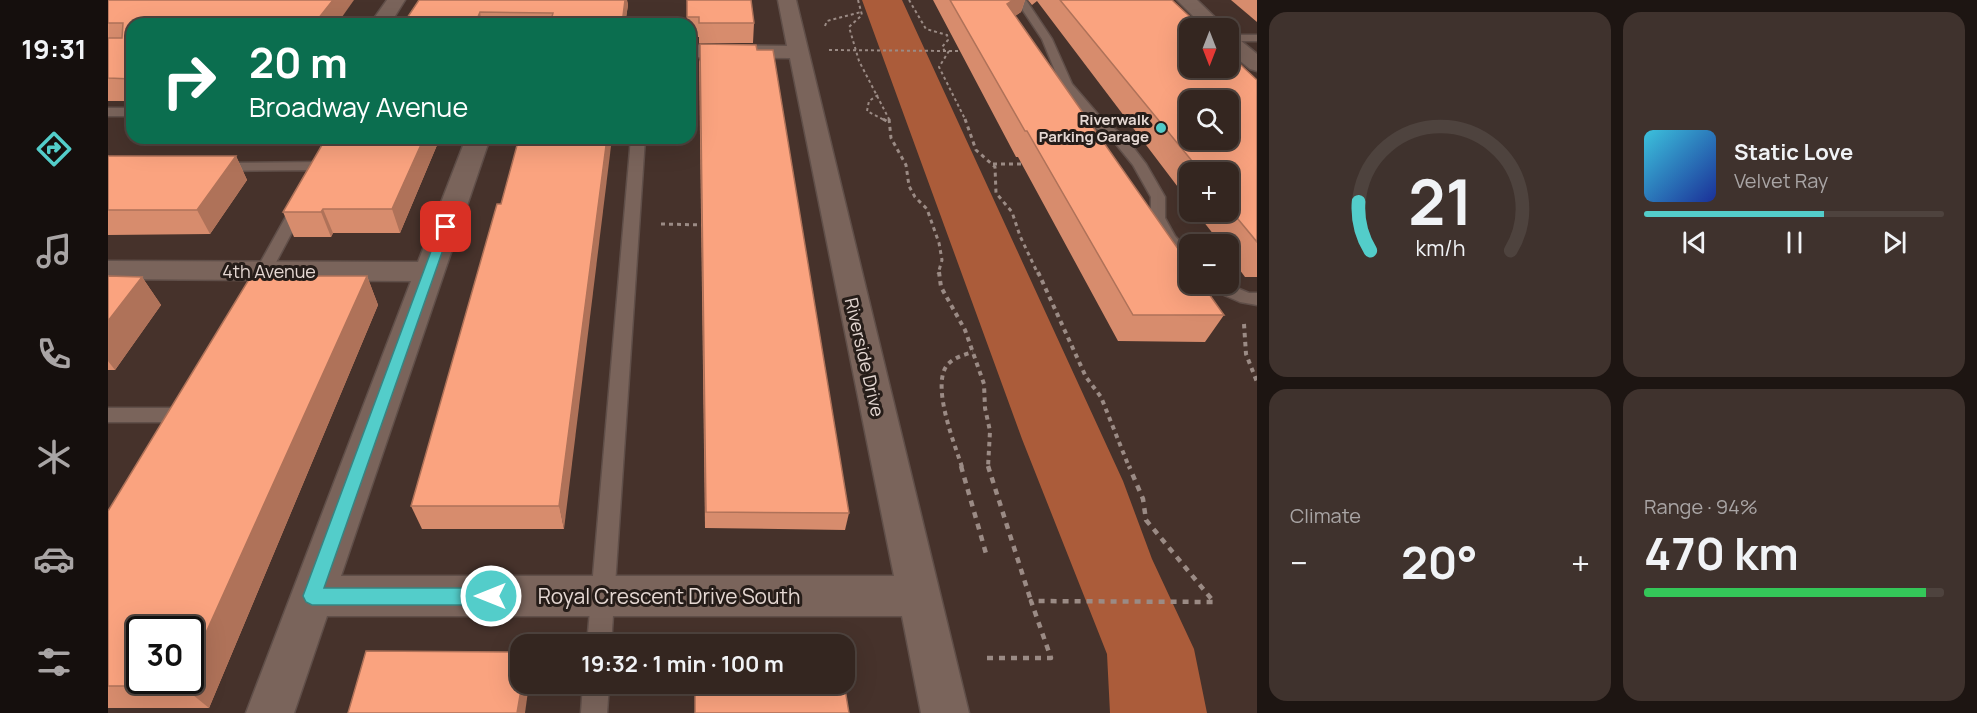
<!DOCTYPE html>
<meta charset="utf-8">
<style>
:root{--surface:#342620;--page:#3f322d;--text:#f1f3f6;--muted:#a9a5a5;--line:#4e433e;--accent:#53cdca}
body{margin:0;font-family:Manrope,sans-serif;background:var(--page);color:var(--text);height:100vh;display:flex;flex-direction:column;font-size:22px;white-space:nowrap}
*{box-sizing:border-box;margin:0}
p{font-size:20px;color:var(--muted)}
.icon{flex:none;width:33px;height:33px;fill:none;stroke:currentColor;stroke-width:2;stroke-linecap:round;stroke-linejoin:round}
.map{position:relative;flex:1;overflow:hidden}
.side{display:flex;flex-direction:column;gap:12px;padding:12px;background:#1d1512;width:720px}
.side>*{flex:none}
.hud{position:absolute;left:18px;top:18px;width:570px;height:126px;border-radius:18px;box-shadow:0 6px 24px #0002,0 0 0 2px var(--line);background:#0b6e4f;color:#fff;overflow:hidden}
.needle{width:39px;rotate:180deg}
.controls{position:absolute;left:1071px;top:18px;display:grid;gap:12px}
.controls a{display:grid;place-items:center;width:60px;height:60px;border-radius:12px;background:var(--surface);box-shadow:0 6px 24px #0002,0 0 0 2px var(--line);font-size:30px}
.speed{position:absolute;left:18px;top:616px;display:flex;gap:12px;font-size:30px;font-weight:700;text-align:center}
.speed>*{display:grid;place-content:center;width:78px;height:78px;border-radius:50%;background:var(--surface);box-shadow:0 6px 24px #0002,0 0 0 2px var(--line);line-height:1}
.speed .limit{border:3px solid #111;border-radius:9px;background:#fff;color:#111}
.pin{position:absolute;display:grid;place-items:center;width:51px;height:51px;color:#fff;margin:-26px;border-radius:12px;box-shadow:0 3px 9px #0006}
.me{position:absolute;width:66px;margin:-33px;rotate:270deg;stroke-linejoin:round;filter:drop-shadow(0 0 4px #0008)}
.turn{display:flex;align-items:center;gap:21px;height:126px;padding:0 24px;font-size:27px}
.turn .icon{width:78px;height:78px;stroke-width:2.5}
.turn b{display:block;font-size:42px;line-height:51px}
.big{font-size:45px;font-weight:700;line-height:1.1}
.side .widget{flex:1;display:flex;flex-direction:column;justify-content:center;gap:9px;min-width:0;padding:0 21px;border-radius:18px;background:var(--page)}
.side .dial{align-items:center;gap:0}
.dial svg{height:156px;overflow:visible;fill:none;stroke:var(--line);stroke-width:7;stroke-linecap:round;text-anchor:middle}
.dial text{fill:var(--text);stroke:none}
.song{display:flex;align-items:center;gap:18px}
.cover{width:72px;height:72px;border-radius:9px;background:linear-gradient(135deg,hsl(190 70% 55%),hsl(230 70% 35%))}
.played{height:6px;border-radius:3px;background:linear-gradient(90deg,var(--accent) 60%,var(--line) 60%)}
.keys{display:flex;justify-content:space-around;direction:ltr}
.heat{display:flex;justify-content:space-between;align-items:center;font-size:33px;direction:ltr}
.charge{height:9px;border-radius:4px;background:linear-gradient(90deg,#34c759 94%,var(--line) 0)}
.side .tiles{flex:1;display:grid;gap:12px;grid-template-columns:repeat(2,1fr)}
.trip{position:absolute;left:402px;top:634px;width:345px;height:60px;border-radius:18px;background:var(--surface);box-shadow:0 6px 24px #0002,0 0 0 2px var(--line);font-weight:700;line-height:60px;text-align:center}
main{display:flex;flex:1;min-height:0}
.tab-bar{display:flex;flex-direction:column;width:108px;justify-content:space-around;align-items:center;background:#150f0d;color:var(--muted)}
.tab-bar .icon{width:42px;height:42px}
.tab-bar .active{color:var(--accent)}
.tab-bar b{font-size:27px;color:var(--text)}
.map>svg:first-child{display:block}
</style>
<main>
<nav class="tab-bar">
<b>19:31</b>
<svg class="icon active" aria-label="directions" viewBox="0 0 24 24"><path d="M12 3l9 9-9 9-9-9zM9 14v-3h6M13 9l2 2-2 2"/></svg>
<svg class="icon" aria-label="music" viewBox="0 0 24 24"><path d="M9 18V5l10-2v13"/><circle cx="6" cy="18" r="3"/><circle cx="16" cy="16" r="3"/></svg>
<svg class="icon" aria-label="phone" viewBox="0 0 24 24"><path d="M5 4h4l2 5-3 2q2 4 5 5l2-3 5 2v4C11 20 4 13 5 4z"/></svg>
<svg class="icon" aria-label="climate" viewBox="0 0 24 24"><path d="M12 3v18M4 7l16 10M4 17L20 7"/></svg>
<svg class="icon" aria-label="car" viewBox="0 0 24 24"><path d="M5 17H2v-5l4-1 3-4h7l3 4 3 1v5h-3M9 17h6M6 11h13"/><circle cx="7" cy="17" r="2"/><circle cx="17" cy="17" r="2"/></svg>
<svg class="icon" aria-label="filters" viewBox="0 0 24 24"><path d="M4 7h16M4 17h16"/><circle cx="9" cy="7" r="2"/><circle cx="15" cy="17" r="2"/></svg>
</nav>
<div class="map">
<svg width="1149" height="713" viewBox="0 0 1149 713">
<rect width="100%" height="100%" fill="#46322b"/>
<polygon fill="#ab5c3a" points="754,0 794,0 1015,481 1044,559 1086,649 1099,713 1002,713 999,654 914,439"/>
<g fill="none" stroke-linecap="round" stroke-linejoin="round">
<g stroke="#604f49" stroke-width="3">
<g id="lane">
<polygon points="908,0 918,0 944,39 964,84 994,119 1018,138 1038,164 1057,197 1057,218 1067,236 1082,253 1082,269 1076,268 1052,238 1043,218 1043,197 1025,165 1008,144 984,125 954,88 934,39"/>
<rect x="1120" y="35" width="29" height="6"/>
<rect x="0" y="108" width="24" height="8"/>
<polygon points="523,138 537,138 503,645 479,645"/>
<polygon points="213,162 220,166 212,180 207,181 200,177 204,170 110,171 103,167 110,163"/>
<polygon points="192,200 199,204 157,283 155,287 143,287 141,283 185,204"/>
<polygon points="1098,284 1119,284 1141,293 1149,293 1149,305 1132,302 1100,288"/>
<polygon points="0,408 67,408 74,410 77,415 74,420 67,422 0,422"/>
<polygon points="475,684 501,684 499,713 473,713"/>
</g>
</g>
<g stroke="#604f49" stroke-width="3">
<g id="street">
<polygon points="279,0 297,0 282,24 262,24"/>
<polygon points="670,0 688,0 861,713 813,713 794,616 219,616 186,713 138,713 303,281 0,279 0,261 310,262 358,138 382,138 233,576 786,576 682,58 582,57 582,45 679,46"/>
</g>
</g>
<g stroke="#604f49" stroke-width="3">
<g id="secondary">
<polygon points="1069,0 1089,0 1118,28 1097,28"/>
<polygon points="1120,34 1127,36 1149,54 1149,71 1142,69 1120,51"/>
</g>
</g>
<g stroke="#9b8b85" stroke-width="2" stroke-dasharray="3 3" stroke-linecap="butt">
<polyline points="750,0 754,15 741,27 751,61 782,121"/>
<polyline points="801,0 818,29 839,35 840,40 834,47 837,51"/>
<polyline points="717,26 719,21 753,12"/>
<polyline points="721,50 841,51 831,67 858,121"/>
<polyline points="841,51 855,51"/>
<polyline points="770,95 761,101 759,111 778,121"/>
</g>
<g stroke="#9b8b85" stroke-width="3" stroke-dasharray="4 4" stroke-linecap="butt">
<polyline points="775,119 782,123"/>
<polyline points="781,119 783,138 798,165 801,186 807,197 819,209 831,243 834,260 830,274"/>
<polyline points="857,119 868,150 887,167 888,193 904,212 912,236 930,274"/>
<polyline points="885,164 919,164"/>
<polyline points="553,224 596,225"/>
</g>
<g stroke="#9b8b85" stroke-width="4" stroke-dasharray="4.5 4.5" stroke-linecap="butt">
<polyline points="831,272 833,287 857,330 876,384 877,408 882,431 880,467"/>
<polyline points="930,272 978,377 993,397 1021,467"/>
<polyline points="1136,324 1138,354 1149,382"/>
<path d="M854 467C847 445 822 384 840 364 847 357 856 355 865 352"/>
</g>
<g stroke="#9b8b85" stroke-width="4.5" stroke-dasharray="6 6" stroke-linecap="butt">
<polyline points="853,466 879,557"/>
<polyline points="880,466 923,601"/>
<polyline points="879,658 943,658 923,601 1106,602 1038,520 1035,499 1021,466"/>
</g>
<use href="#lane" fill="#7a645b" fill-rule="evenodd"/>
<use href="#street" fill="#7a645b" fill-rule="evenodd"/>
<use href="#secondary" fill="#7a645b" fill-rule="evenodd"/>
</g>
<g fill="#d78c6d">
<polygon points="0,0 24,24 24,101 0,101"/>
<polygon points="311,0 519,0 520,5 517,24 295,24"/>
<polygon points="579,0 646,23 645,43 591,43 591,37 582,37 582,24 579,24"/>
<polygon points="825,0 917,0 913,12 907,16 1116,315 1097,342 1010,341 910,157 908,157"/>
<polygon points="920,0 1064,0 1149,80 1149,277 1137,277 1120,254 1120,244 1113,244 1088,212 1120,212 1120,172 1082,172 1082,203 929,1 924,5"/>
<polygon points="1123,0 1149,0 1149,22"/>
<polygon points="591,59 741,513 737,530 597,528"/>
<polygon points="218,138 332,138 292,233 225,233 223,237 186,237 175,212"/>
<polygon points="0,156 128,156 139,180 102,234 0,235"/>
<polygon points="393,204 456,529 314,529 303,506"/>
<polygon points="0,276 34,277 53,305 7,370 0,370"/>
<polygon points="259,276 270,305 101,708 0,708 0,511"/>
</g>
<g fill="#af7259">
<polygon points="225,0 246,0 229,24 206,24"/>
<polygon points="517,0 519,0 520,5 517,24 514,24"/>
<polygon points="905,0 917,0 913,12 893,26 899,4"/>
<polygon points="372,12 374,24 367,24"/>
<polygon points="316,138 332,138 292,233 284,209"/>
<polygon points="499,138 504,138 456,529 451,506"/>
<polygon points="128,156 139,180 102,234 89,210"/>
<polygon points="215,209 225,233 223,237 213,212"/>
<polygon points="259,276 270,305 101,708 74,686 77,681 82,681 82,668"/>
<polygon points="34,277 53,305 7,370 0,361 0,321"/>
<polygon points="414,684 421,684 417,713 409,713"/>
</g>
<g fill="#faa37f" stroke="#af7259" stroke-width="1.5" fill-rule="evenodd">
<polygon points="0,0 225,0 206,24 24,24 24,79 0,78 0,38 14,38 15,23 0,23"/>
<polygon points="311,0 517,0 514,24 442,24 445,13 372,12 367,24 295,24"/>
<polygon points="579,0 643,0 646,23 591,23 591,17 579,17"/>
<polygon points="842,0 905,0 899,4 1082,266 1082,284 1094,284 1116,315 1025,315 919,131 917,131"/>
<path d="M952 0H1064L1094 28H1082V68H1120V53L1149 80V242L1120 207V172H1093ZM1082 100H1120V140H1082Z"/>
<polygon points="592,44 648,45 649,50 665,50 741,513 598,512"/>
<polygon points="218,138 316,138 284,209 215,209 213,212 175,212"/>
<polygon points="411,138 499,138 451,506 303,506 389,204 393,204"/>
<polygon points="0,156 128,156 89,210 0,210"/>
<polygon points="0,276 34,277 0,321"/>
<polygon points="143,276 259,276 82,668 82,630 32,630 32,681 77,681 74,686 0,686 0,511"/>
<polygon points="258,651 412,652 412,684 414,684 409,713 240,713"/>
<polygon points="736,683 741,713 587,713 587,684 736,684"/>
</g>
<polygon fill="#53cdca" stroke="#368583" stroke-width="1.5" points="338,224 343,227 216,588 383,588 389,590 392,596 389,602 383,605 204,605 198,602 195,596 332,227"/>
<circle fill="#53cdca" stroke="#261d19" stroke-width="2" cx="1053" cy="128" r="6"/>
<g text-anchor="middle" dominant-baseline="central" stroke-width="6" stroke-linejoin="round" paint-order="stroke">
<g font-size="15" font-weight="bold" fill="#e5d8d3" stroke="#261d19" text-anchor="end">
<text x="1041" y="119">Riverwalk<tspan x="1041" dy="17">Parking Garage</tspan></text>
</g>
<g font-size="18" fill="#e5d8d3" stroke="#261d19">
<text x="161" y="271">4th Avenue</text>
<text transform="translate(757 357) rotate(77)">Riverside Drive</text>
</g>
<g font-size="21" fill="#e5d8d3" stroke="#261d19">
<text x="561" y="596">Royal Crescent Drive South</text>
</g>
</g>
</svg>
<div class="controls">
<a><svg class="needle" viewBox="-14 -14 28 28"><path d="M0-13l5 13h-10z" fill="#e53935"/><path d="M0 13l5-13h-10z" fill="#a9a5a5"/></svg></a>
<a><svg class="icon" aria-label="search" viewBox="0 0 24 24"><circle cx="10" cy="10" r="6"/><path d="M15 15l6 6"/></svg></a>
<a>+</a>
<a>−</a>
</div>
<div class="speed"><div class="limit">30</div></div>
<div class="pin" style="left:338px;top:227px;background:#d93025"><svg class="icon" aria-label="arrive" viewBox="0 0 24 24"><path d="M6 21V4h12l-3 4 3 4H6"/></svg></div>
<svg class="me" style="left:383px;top:596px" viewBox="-20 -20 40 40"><circle r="17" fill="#53cdca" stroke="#fff" stroke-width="3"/><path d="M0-11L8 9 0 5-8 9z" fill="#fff"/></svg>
<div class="trip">19:32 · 1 min · 100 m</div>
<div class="hud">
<div class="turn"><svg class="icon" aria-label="right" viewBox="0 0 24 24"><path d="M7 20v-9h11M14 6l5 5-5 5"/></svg><div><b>20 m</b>Broadway Avenue</div></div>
</div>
</div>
<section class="side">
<div class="tiles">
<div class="widget dial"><svg viewBox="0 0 100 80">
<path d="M14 69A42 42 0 1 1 86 69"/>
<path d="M14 69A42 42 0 0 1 8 44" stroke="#53cdca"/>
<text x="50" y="56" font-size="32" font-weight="700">21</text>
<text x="50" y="72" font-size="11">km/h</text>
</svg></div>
<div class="widget">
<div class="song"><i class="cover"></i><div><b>Static Love</b><p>Velvet Ray</p></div></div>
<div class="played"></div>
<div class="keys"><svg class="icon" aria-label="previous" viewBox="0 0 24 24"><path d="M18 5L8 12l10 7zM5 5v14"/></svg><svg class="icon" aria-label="pause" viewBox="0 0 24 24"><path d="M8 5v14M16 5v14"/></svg><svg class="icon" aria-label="next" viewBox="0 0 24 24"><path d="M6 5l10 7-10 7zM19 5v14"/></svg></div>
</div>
<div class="widget"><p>Climate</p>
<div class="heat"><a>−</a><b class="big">20°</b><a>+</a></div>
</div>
<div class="widget"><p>Range · 94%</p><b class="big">470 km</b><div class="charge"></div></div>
</div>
</section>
</main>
